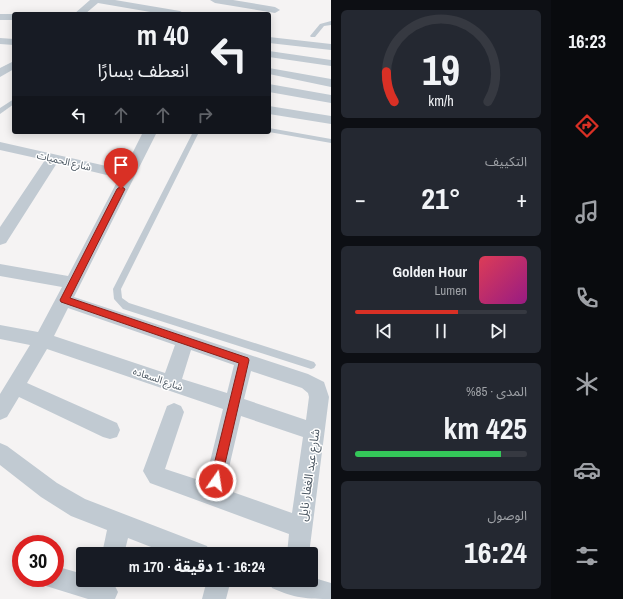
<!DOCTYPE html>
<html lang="ar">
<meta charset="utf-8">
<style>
:root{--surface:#171b24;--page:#242831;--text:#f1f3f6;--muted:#9ea1a6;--line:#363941;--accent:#d93025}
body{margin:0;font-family:"Archivo Narrow","Noto Sans Arabic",sans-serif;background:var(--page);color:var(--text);direction:rtl;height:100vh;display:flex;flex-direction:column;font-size:15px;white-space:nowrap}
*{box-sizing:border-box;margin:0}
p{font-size:13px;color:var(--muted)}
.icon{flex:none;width:22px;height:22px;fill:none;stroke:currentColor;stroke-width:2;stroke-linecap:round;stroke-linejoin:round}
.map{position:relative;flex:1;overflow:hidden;direction:ltr}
.details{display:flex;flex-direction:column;gap:10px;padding:10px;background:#0d0f14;width:220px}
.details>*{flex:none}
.banner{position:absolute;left:12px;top:12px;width:259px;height:122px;border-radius:4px;box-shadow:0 2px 10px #0003;direction:rtl;background:#171b24;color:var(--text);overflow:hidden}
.speed{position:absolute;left:12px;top:535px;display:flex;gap:8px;font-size:20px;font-weight:700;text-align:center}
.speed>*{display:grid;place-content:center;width:52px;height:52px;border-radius:50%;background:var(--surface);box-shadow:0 2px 10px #0003;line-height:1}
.speed .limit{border:6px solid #d22;background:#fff;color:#111}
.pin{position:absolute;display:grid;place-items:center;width:34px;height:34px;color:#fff;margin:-41px -17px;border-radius:50% 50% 50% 0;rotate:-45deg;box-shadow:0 0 4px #0007}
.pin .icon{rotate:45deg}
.me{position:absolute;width:44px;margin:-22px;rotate:13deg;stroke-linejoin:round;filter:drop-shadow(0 0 3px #0008)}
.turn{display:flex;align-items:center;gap:14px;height:84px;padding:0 16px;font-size:18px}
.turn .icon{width:52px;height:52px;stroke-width:2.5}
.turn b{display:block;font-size:28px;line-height:34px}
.lanes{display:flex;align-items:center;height:38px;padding:0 16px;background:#0003;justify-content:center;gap:20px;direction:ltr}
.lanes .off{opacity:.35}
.big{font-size:30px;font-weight:800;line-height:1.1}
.details .card{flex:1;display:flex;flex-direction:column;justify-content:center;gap:6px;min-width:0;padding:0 14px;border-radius:6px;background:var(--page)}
.details .dial{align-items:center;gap:0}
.dial svg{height:104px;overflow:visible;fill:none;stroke:var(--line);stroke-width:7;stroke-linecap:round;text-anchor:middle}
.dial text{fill:var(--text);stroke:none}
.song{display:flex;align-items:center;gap:12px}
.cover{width:48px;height:48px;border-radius:6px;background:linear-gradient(135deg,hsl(350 70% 55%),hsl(310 70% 35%))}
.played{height:4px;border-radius:2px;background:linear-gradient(90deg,var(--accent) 60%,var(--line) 60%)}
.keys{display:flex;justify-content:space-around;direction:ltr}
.heat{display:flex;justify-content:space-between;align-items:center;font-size:22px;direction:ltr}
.charge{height:6px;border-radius:3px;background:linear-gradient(90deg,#34c759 85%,var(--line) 0)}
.trip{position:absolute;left:76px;top:547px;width:242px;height:40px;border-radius:4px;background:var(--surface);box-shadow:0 2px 10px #0003;font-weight:800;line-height:40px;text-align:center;direction:rtl}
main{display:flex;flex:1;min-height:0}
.dock{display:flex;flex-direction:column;width:72px;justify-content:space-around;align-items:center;background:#090b0e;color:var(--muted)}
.dock .icon{width:28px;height:28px}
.dock .active{color:var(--accent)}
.dock b{font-size:18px;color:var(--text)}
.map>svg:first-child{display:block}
</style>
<main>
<nav class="dock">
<b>16:23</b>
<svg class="icon active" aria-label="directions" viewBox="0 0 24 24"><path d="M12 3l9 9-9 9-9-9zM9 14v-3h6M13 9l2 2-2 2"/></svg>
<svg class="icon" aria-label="music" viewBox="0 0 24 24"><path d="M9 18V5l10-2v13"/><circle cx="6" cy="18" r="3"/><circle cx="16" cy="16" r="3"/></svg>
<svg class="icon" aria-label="phone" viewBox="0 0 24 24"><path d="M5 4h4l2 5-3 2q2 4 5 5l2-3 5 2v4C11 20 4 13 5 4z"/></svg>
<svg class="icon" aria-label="climate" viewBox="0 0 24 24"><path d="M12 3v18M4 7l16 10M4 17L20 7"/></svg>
<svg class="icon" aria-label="car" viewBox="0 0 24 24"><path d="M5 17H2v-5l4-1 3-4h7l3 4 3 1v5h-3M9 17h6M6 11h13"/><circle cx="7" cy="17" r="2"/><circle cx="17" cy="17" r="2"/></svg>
<svg class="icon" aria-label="filters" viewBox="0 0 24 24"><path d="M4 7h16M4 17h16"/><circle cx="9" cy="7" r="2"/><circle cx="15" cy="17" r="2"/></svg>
</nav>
<section class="details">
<div class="card dial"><svg viewBox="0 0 100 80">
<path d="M14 69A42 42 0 1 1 86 69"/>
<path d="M14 69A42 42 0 0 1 8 46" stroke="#d93025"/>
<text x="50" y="56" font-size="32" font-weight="700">19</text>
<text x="50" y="72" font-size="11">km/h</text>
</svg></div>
<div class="card"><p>التكييف</p>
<div class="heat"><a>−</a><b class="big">21°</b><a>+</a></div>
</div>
<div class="card">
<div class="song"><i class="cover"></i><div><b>Golden Hour</b><p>Lumen</p></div></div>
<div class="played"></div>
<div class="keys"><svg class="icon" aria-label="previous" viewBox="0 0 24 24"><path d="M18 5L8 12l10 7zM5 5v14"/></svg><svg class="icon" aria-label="pause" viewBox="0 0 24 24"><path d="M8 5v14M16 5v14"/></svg><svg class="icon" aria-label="next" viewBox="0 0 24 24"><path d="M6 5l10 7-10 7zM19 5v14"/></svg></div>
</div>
<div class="card"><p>المدى · 85%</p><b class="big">425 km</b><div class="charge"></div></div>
<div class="card"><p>الوصول</p><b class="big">16:24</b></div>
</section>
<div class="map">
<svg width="331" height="599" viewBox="0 0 331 599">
<rect width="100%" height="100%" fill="#f5f3f3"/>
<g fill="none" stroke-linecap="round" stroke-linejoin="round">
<g fill="#c1cad2" fill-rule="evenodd">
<polygon points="331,21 331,25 324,26 315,37 311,37 310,36 320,24"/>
<polygon points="14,99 14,104 0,114 0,108"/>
<polygon points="269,128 331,139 331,143 269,132"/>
<polygon points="193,132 199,132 121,289 122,298 129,303 314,362 316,365 314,368 311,369 123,309 114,299 113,289"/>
</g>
<g fill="#c1cad2" fill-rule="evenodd">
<polygon points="90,0 115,0 180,11 185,14 162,14 98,3 85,14 74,14"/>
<polygon points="210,0 233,0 275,7 280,10 275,13 215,3"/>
<rect x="0" y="14" width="14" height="6"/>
<polygon points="269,37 331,44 331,50 269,43"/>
<polygon points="0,38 14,39 14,45 0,44"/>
<polygon points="269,51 331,60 331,66 269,57"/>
<polygon points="14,61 14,69 0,77 0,68"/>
<polygon points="269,68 331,79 331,87 269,74"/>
<polygon points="269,84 331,95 331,103 269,92"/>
<polygon points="269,106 331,116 331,124 269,114"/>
<path d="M143 132H157L74 297 308 374 324 382 329 397 309 554H287L289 534 150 483 143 471 167 406 174 403 181 406 184 412 165 469 205 482 223 409 47 349 27 383 117 423 120 430 117 437 110 439 103 437 19 397 7 417 0 420V394L30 345 0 339V325L38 332 62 287 0 276V264L68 276 119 178 57 163 6 243 0 245V227L45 160 0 150V142L124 170ZM68 308 175 345 165 373 54 336ZM191 350 234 365 227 393 182 379ZM251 371 302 388 308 393 309 397 306 420 244 399ZM241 416 303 437 292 513 224 489Z"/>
<polygon points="0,443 7,446 57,483 85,499 207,546 210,554 169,554 128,538 124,554 102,554 107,530 71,516 41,497 0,465"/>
<polygon points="55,566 83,574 83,580 106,580 114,584 118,592 115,599 88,599 46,586 42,578 55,578"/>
<path d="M311 577 331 583V599C307 599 294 598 272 588L268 580H311Z"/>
<polygon points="207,580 231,580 226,599 202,599"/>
</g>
</g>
<polygon fill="#d93025" stroke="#8d1f18" points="121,186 125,189 70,298 248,358 249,360 221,481 220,485 216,486 212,485 210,481 239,363 61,302 60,300 117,189"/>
<g text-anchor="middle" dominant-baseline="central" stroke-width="3" stroke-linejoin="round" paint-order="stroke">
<g font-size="10" fill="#4a5661" stroke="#fff">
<text transform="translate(64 161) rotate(13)">شارع الحميات</text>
<text transform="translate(158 379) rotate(19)">شارع السعاده</text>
</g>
<g font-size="12" fill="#4a5661" stroke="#fff">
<text transform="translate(309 475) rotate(-82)">شارع عبد الغفار نايل</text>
</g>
</g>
</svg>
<div class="speed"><div class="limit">30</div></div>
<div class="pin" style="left:121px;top:189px;background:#d93025"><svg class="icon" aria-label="arrive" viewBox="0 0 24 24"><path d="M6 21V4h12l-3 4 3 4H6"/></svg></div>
<svg class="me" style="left:216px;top:481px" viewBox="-20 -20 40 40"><circle r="17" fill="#d93025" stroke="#fff" stroke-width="3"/><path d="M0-11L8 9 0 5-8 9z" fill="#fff"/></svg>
<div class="trip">16:24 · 1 دقيقة · 170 m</div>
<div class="banner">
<div class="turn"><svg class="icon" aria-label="left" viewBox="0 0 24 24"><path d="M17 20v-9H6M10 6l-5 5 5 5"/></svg><div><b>40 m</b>انعطف يسارًا</div></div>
<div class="lanes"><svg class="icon" aria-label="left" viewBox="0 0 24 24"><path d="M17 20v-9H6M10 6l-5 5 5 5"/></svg><svg class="icon off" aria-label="ahead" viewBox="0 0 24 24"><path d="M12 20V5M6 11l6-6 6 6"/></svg><svg class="icon off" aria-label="ahead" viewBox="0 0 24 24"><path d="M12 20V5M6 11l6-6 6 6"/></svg><svg class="icon off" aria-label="right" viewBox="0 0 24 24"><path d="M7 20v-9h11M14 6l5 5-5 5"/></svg></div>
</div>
</div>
</main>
